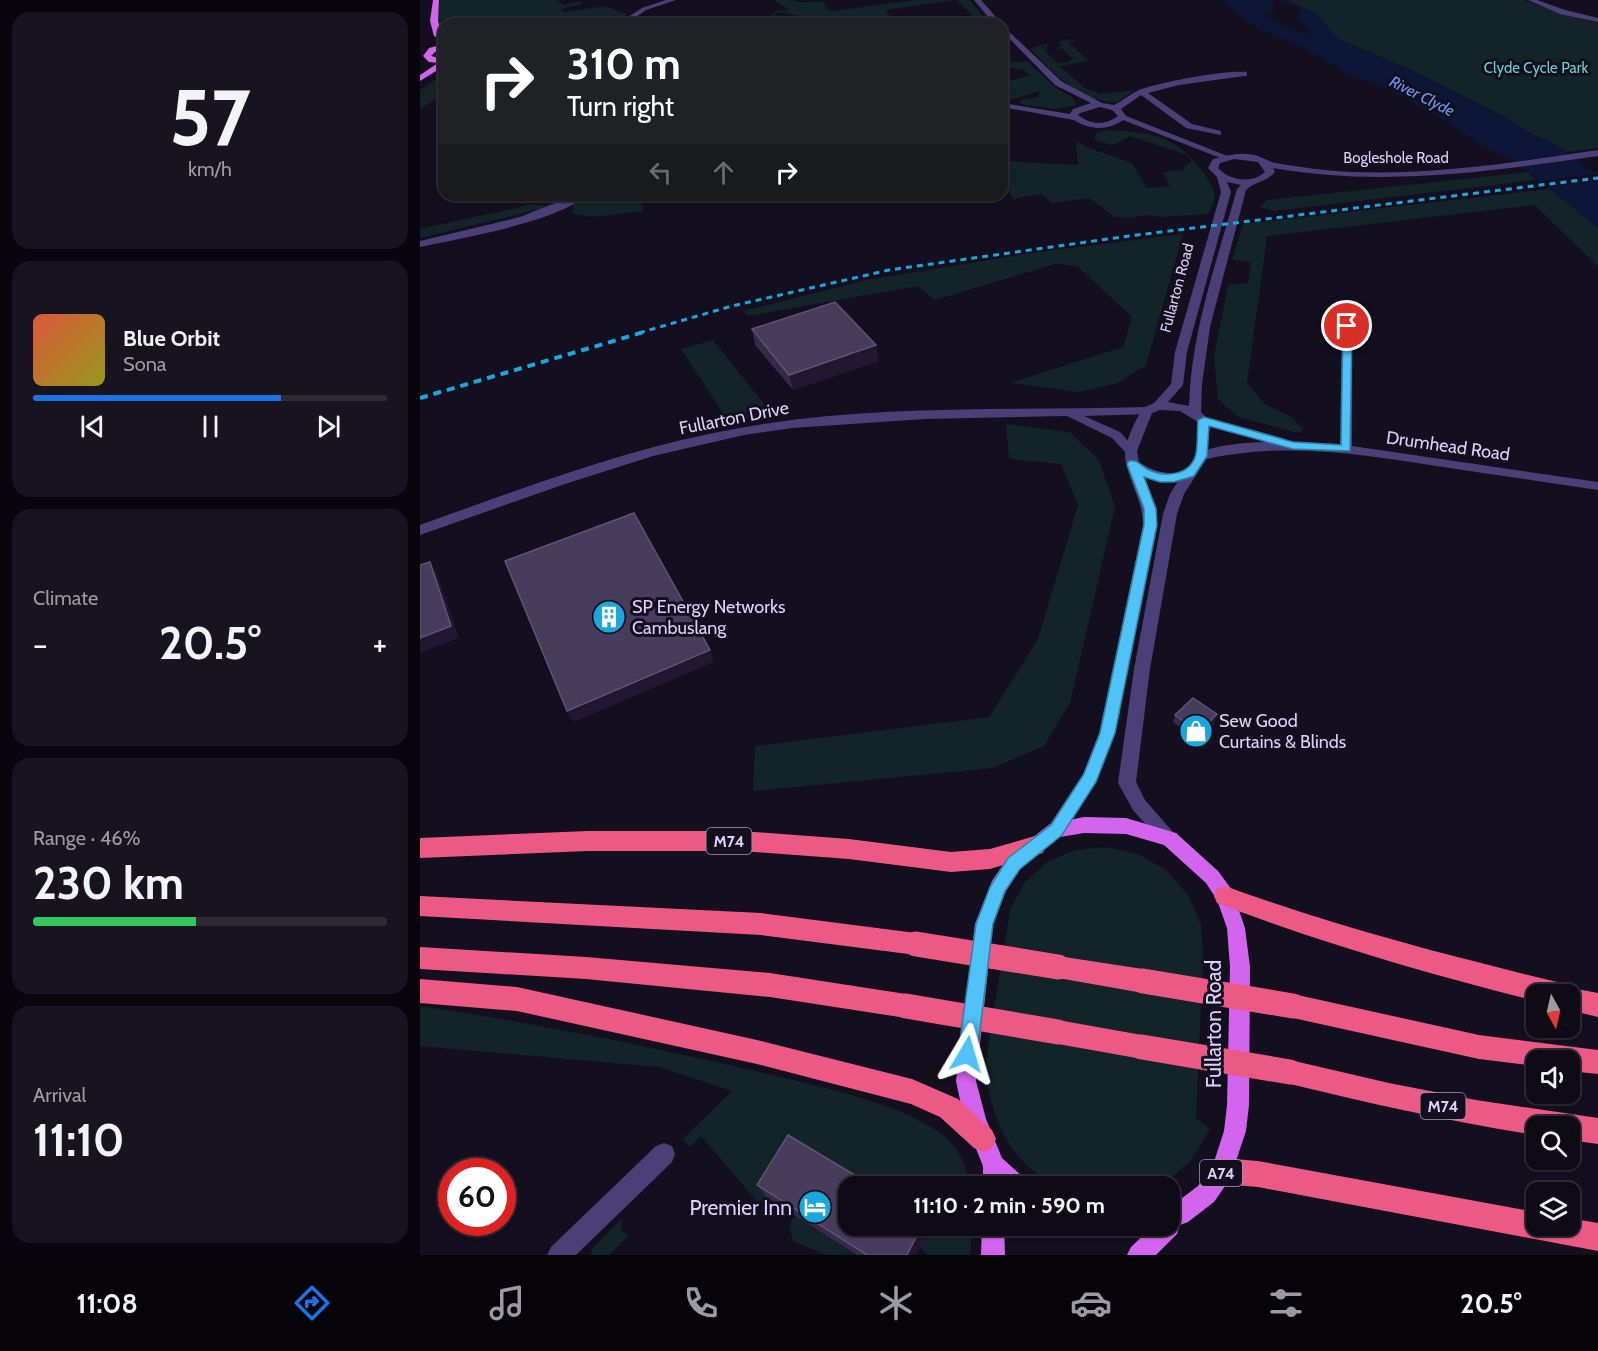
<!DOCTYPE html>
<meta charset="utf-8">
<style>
:root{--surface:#0f0b16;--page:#18141f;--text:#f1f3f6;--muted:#9b9ba1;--line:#2f2b35;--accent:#1a73e8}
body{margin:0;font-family:Cabin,sans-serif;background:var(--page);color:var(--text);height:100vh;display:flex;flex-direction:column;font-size:22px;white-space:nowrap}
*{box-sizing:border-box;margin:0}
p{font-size:20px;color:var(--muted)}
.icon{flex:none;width:33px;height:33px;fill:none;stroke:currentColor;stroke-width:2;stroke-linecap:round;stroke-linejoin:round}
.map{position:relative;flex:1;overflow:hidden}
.drawer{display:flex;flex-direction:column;gap:12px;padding:12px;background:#08060c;width:420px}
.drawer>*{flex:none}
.hud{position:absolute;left:18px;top:18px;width:570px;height:183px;border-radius:18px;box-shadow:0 2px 4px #0004,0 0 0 2px var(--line);background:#202124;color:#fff;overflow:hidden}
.needle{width:39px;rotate:172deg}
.buttons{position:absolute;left:1106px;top:984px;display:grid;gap:12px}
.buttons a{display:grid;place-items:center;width:54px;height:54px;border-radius:12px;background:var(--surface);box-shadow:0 2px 4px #0004,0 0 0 2px var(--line);font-size:30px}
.speed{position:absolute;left:18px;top:1158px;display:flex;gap:12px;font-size:30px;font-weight:700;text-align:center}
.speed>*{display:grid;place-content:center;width:78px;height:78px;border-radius:50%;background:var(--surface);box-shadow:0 2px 4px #0004,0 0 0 2px var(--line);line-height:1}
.speed .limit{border:9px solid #d22;background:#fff;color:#111}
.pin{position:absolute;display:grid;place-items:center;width:51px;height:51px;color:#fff;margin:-26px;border:3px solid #fff;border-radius:50%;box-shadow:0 2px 6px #0007}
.me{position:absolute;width:66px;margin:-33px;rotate:7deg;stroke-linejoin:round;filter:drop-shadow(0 0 4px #0008)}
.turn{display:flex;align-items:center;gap:21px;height:126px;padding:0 30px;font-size:27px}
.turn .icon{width:78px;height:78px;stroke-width:2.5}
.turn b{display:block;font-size:42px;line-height:51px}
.lanes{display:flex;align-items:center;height:57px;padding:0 30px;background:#0003;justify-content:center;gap:30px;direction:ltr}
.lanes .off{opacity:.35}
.big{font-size:45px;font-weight:800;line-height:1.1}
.drawer .tile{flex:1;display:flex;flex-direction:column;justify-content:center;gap:9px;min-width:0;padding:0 21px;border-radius:18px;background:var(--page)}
.drawer .dial{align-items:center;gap:0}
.dial b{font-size:78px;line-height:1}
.song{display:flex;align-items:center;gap:18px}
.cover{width:72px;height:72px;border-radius:9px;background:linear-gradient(135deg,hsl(10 70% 55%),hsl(60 70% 35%))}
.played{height:6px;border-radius:3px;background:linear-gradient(90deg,var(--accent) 70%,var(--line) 70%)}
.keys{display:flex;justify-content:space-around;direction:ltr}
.heat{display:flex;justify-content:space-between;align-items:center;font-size:33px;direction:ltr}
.charge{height:9px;border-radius:4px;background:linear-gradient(90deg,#34c759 46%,var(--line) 0)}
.trip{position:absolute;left:418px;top:1176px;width:342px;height:60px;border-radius:18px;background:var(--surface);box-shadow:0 2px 4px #0004,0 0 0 2px var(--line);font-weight:800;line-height:60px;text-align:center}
.dock{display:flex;height:96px;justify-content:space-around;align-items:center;background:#060409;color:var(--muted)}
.dock .icon{width:42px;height:42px}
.dock .current{color:var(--accent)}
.dock b{font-size:27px;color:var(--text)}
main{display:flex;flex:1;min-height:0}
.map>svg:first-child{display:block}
</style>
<main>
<section class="drawer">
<div class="tile dial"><b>57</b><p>km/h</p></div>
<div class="tile">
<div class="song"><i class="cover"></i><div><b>Blue Orbit</b><p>Sona</p></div></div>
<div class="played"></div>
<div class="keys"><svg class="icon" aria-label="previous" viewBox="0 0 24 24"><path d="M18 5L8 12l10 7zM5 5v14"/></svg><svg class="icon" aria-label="pause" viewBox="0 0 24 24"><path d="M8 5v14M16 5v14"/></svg><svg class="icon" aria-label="next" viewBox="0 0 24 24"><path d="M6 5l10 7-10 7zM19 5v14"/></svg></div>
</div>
<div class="tile"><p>Climate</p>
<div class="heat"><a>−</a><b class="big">20.5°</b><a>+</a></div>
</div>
<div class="tile"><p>Range · 46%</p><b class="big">230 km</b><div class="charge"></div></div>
<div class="tile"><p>Arrival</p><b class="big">11:10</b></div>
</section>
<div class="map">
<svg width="1178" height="1255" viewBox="0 0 1178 1255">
<rect width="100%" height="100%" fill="#140f1e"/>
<g fill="#122427">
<polygon points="20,0 137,0 144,5 160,1 163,4 141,9 145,12 185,6 207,14 196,24 24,24 24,33 17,23"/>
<path d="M354 0H375L373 1C383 4 393 0 404 2L407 10 413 11 495 0H549L566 19 551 20 556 19 537 0 465 10 476 24H420L359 12 342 24H337L357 11 369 10Z"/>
<polygon points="867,0 1103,0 1146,15 1178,23 1178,148 1146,152 1129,141 1113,135 1085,117 993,71 918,39 900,19"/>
<path d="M652 39 655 41 648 42 669 61 639 66 665 88 680 94 715 90 697 102C665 105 629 70 610 48L631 43 626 47 627 50 625 51 637 63 650 62 649 60 653 59 641 48 636 49 641 45 640 41Z"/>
<polygon points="582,62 608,62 637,89 652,97 656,104 654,106 634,109 600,104 601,100 618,97 620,91 582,102 582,91 590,81 610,75 604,70 582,66"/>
<polygon points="24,74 24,98 13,101 0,109 0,90"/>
<path d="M688 130C731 132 757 136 783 172 795 190 799 195 788 214L739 217 725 215 711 218 695 217 669 198 631 203 622 194 593 199 589 192 582 193V161L658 165 656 140 666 147 712 163 727 188 750 186 743 172 764 170 763 167 771 163V159L767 155 710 136 693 145 677 141 674 137 678 132Z"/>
<polygon points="1108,172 1116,180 854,211 839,207 848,200"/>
<polygon points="1130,189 1178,228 1178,266 1114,205 847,236 827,383 845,404 870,416 884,430 878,433 818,417 798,399 794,356 808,285 828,283 831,262 812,260 823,224"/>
<polygon points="168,195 222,195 223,211 172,217 152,213 154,203"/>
<polygon points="114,204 128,207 0,238 0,229"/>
<polygon points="763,234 726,365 698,383 659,392 590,383 703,347 712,317 657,266 635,264 515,300 498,286 328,316 323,311 447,280 611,253"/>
<polygon points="293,340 344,404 343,416 309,422 261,349"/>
<polygon points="586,424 650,432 679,460 695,507 650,703 624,746 573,768 333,791 335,746 569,717 618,639 658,505 641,464 589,459"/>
<path d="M686 847 718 854 746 870 768 895 781 924 783 956 776 1118 790 1129 770 1162 741 1186H640C589 1166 567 1112 566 1061L590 910 604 883 627 862 655 850Z"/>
<path d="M0 1006C120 1024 239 1048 357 1076 405 1088 481 1104 520 1133 538 1146 547 1165 550 1186H438L376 1149 347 1198 339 1204 281 1136 270 1147 263 1139 312 1091 239 1067 0 1046Z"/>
<polygon points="375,1216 435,1254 434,1255 406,1255 373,1241 369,1225"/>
<polygon points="202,1218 201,1230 208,1236 189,1255 170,1255 173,1248"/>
<polygon points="502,1226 552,1226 550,1255 507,1255 500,1246 509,1230"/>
</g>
<polygon fill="#0e1638" points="799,0 854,0 853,9 858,12 844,13 842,15 869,28 892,34 877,19 877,16 880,15 880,7 859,0 867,0 897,14 918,39 935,47 993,71 1085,117 1113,135 1129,141 1178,175 1178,228 1093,160 1057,144 1038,129 961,85 934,77 887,50 833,26"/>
<polygon fill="#140f1e" points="1178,174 1178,180 1123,187 1116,181"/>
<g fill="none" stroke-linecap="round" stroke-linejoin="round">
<g fill="#4b3f78" fill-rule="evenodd">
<polygon points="246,0 256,0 226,10 206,24 197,24 222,8"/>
<polygon points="554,0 561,0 582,24 574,24"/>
<polygon points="1108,0 1117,0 1145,10 1178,18 1178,22 1140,14"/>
<path d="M582 25 641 81 682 103 694 105C703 101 710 94 719 90 741 82 804 70 827 72V76H824L759 85 728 93 772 124 801 131V135L766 128 721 95 701 109 706 116 810 157 803 159 703 120C688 131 669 130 654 120L582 107V103L650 114 653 109 671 103 635 85 582 31ZM680 107 692 110 698 116C685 126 671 125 658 115L660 113Z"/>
<path d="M155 195H167C137 222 41 238 0 247V241L100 217Z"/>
<path d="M927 306 932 309V446L1178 482V490C1127 482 1075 475 1023 467 942 454 863 441 782 460L777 459 776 456C786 445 831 442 847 442L780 424 778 421 784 417 863 438 865 441 920 444 922 309Z"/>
<path d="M727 407 733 411 731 414 664 416 700 432 717 451 711 455 707 454 692 438 647 416 505 419 372 428 324 435 233 456 142 485 0 535V525C106 487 213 446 325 427 457 404 593 411 727 407Z"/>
<polygon points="244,1143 252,1146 255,1154 252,1162 156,1255 127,1255 131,1247 236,1146"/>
</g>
<path fill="#4b3f78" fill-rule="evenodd" d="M1178 150V156C1069 172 962 187 853 168L855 172C846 182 835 181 826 190L790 327 782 384 781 412 790 421 787 458 764 494 757 514 730 669 716 782 725 800 759 839 756 845 750 847 744 845 713 810 698 783 714 669 743 514 750 494 758 481H740L724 476 737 509V525L695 733 676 782 642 836 636 838 630 836 627 830 630 824 663 774 679 733 723 525C723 498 704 474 705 452 705 442 717 417 723 408L734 403 751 384 755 352 801 192 797 177 788 168 793 159C808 155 822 151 838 156 844 158 848 161 855 163 880 167 906 171 932 172 1015 175 1096 162 1178 150ZM814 159 838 162 845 172C832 184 810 181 798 168L800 163ZM807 182 821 185 817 189C797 261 771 331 769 406L748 402 763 385 767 352 811 192ZM740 410 760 411 778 422C777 433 778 445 775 456 768 482 736 474 719 462L717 451 732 413Z"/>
<g fill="#d364ee" fill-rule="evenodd">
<polygon points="13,0 19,0 18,21 24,41 14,36 10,21"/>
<polygon points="24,44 24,48 15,52 11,56 24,59 24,66 0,81 0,75 18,63 9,62 3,56 9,48"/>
<polygon points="664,817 706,818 756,833 798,871 812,890 825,928 830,967 829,1105 826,1131 810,1179 794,1202 768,1222 760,1225 757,1234 736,1255 707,1255 711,1247 733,1226 750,1226 750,1207 778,1186 793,1165 804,1131 807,1105 810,967 807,928 797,900 786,883 744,845 706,834 664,833 640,837 600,869 586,891 573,924 556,1081 566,1119 582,1158 604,1178 607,1186 563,1186 563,1166 544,1119 536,1081 555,924 572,881 588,857 630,824"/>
<polygon points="562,1226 584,1226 585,1255 561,1255"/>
<path d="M668 1226H715L712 1234C700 1239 683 1239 671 1234Z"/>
</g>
<g fill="#ed5985" fill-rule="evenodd">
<polygon points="168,831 321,831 429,839 531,852 570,849 615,836 623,839 626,846 623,853 570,869 531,872 429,859 321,851 168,851 0,858 0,838"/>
<path d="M805 886C914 926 1025 955 1137 982L1146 987 1178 993V1017L1149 1010V994H1116V1001C1008 974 901 943 797 903L794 896 797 889Z"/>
<polygon points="0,896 341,913 496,933 504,936 507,944 504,952 496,955 341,935 0,916"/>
<polygon points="0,947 166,957 350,973 486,994 494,998 498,1006 494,1014 486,1018 350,997 166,979 0,969"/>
<polygon points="638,956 723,969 731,973 735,981 731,989 723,993 638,978 630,975 626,967 630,959"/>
<polygon points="0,979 97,987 337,1040 492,1079 538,1099 572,1130 576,1139 572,1148 563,1152 554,1148 520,1117 491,1104 337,1064 97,1011 0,1003"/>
<polygon points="873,994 1059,1035 1178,1050 1178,1074 1149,1071 1149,1060 1116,1060 1116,1066 1059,1059 873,1018 865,1014 861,1006 865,998"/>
<polygon points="638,1020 722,1035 731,1038 734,1047 731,1056 722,1059 638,1044 629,1041 626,1032 629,1023"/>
<path d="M870 1060 969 1083 1056 1100 1178 1118V1144L1149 1140V1126H1116V1135C1033 1122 952 1104 870 1084L861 1081 858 1072 861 1063Z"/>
<polygon points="802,1158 838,1161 1116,1212 1116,1226 1149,1226 1149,1218 1178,1223 1178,1251 838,1187 802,1184 793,1180 789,1171 793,1162"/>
</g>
<polyline stroke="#19a7de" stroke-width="3" stroke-dasharray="6 5" stroke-linecap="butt" points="219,333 312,306 469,270 709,236 1178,178"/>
<polyline stroke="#19a7de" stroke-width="4" stroke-dasharray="8 6" stroke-linecap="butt" points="0,398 224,332"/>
<g stroke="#ed5985" stroke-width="25">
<polyline points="496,944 638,967"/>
<polyline points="723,981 873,1006"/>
<polyline points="486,1006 638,1032"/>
<polyline points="722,1047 870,1072"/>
</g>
</g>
<g fill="#362a4a">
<polygon points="332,329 456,345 458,361 373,390 335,345"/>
<polygon points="755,715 795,722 777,740 753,722"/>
<polygon points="337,1185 429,1226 508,1226 509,1229 496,1255 437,1255 347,1198"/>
</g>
<g fill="#211731">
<polygon points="456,345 458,361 373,390 369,375"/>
<polygon points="10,562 17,574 39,638 0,653 0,638"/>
<polygon points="290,650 294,662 154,722 147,711"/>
<polygon points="797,714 795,722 777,740 779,732"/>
<polygon points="502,1226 508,1226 509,1229 496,1255 487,1255"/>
</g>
<g fill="#483c5d" stroke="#5f5376" stroke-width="1.5">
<polygon points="415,302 456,345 369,375 332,329"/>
<polygon points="214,513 290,650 147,711 85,561"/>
<polygon points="10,562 31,626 0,638 0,565"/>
<polygon points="773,698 797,714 779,732 755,715"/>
<polygon points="368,1135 453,1186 429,1186 429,1226 502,1226 487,1255 447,1255 337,1185"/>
</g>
<path fill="#4fc3f7" stroke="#337fa1" stroke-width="1.5" d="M923 324 932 326 930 451 873 449 789 426 787 456 774 476 754 482H740L724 477 736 509 737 525 695 733 676 782 642 835 600 869 585 891 573 924 557 1054 554 1061 547 1064 541 1061 538 1054 556 924 570 887 588 858 631 825 664 774 680 733 724 525V509L707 464 709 461C719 459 721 467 729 470 746 478 771 475 776 454 778 443 777 431 778 420L784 417 873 442 921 445Z"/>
<defs>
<g id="building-disc" transform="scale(1.725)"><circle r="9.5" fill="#19a7de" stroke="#140f1e"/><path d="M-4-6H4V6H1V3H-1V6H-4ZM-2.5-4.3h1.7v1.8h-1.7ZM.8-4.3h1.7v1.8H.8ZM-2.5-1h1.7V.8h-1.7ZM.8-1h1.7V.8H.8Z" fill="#fff"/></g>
<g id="shop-disc" transform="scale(1.725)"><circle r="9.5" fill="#19a7de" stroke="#140f1e"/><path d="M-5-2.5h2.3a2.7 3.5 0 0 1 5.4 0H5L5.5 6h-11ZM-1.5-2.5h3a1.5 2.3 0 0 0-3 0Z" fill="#fff"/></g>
<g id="hotel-disc" transform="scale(1.725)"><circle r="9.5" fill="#19a7de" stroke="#140f1e"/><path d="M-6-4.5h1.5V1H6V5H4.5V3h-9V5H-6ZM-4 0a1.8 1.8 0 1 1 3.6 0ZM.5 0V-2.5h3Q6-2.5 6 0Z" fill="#fff"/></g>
</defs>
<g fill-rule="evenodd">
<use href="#building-disc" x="189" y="617"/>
<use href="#shop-disc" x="776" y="731"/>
<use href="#hotel-disc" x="395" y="1207"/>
</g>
<g text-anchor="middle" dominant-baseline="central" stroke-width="6" stroke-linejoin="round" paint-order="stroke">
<g font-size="15" fill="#65d1ca" stroke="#140f1e">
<text x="1116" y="68">Clyde Cycle Park</text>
</g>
<g font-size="15" fill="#ddd1fa" stroke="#140f1e">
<text x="976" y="158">Bogleshole Road</text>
<text transform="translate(757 288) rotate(-75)">Fullarton Road</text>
</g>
<g font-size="16" font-style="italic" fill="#6a9aef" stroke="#140f1e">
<text transform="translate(1002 96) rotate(27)">River Clyde</text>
</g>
<g fill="#140f1e" stroke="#a197b8" stroke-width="1.5">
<rect x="286.5" y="828" width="45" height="26" rx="4.5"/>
<rect x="1000.5" y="1093" width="45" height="26" rx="4.5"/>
<rect x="780" y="1160" width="42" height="26" rx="4.5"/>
</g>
<g font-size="16" font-weight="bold" fill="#ddd1fa">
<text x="309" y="841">M74</text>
<text x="1023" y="1106">M74</text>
<text x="801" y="1173">A74</text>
</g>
<g font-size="18" fill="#ddd1fa" stroke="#140f1e">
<text transform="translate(314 418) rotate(-11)">Fullarton Drive</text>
<text transform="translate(1028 446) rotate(8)">Drumhead Road</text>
</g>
<g font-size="18" fill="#ddd1fa" stroke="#140f1e" text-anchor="start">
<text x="212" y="607">SP Energy Networks<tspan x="212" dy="21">Cambuslang</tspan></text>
<text x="799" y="721">Sew Good<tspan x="799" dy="21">Curtains &amp; Blinds</tspan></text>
</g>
<g font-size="21" fill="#ddd1fa" stroke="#140f1e">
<text transform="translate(793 1024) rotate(-90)">Fullarton Road</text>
</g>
<g font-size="21" fill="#ddd1fa" stroke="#140f1e" text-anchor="end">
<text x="372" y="1207">Premier Inn</text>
</g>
</g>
</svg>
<div class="buttons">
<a><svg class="needle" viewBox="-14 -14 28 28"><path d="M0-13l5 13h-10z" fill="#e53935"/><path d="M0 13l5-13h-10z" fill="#9b9ba1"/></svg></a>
<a><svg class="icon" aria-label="sound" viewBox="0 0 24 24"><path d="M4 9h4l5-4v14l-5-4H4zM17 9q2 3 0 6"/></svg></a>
<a><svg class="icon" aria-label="search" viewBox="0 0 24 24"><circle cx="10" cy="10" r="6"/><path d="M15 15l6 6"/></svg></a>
<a><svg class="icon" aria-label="layers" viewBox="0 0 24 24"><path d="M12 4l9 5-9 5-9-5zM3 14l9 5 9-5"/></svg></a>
</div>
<div class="speed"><div class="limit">60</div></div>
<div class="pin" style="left:927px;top:326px;background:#d93025"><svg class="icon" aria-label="arrive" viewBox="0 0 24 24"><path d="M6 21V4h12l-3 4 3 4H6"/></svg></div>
<svg class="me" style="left:547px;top:1054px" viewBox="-20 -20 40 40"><path d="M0-17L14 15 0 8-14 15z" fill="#4fc3f7" stroke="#fff" stroke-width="4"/></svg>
<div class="trip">11:10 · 2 min · 590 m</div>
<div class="hud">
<div class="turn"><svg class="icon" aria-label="right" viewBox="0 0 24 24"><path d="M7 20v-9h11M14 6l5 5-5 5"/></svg><div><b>310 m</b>Turn right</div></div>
<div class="lanes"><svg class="icon off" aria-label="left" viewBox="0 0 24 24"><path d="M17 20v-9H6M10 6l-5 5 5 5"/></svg><svg class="icon off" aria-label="ahead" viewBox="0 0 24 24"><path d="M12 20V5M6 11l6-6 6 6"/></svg><svg class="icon" aria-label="right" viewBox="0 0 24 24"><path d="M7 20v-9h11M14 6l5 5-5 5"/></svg></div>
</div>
</div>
</main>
<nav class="dock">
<b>11:08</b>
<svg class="icon current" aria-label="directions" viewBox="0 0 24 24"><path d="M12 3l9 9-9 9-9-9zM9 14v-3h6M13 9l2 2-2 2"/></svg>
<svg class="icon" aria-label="music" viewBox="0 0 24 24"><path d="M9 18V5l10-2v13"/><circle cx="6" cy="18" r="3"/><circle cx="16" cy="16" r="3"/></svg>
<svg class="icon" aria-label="phone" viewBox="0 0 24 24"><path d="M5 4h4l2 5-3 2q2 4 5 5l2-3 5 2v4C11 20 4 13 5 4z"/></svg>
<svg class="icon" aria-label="climate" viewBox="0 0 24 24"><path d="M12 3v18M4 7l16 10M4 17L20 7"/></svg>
<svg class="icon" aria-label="car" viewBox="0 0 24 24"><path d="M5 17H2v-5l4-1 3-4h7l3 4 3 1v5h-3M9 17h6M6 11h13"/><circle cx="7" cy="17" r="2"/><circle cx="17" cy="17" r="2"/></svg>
<svg class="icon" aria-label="filters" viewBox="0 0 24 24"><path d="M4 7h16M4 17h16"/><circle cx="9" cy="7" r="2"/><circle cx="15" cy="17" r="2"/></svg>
<b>20.5°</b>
</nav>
